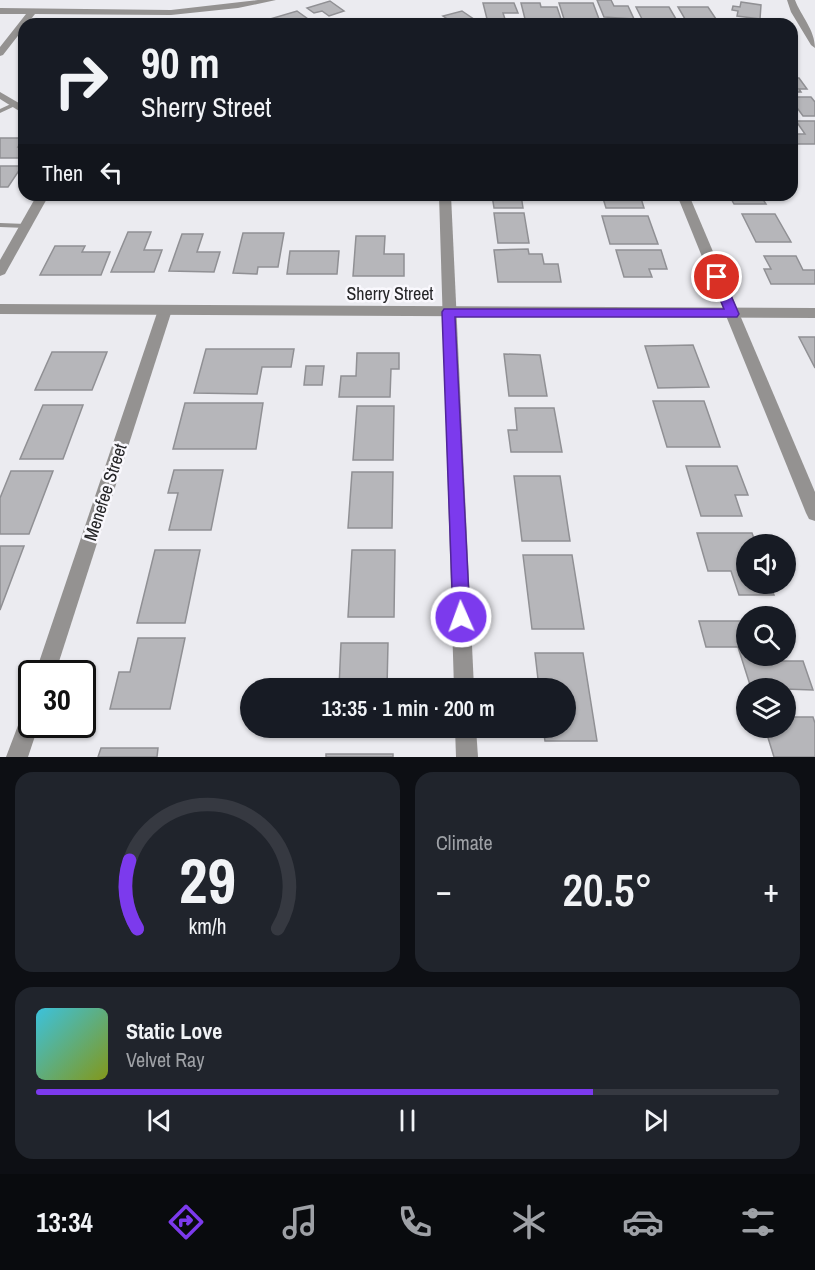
<!DOCTYPE html>
<meta charset="utf-8">
<style>
:root{--surface:#171b24;--page:#20242c;--text:#f1f3f6;--muted:#9ea1a6;--line:#363941;--accent:#7c3aed}
body{margin:0;font-family:"Archivo Narrow",sans-serif;background:var(--page);color:var(--text);height:100vh;display:flex;flex-direction:column;font-size:22px;white-space:nowrap}
*{box-sizing:border-box;margin:0}
p{font-size:20px;color:var(--muted)}
.icon{flex:none;width:33px;height:33px;fill:none;stroke:currentColor;stroke-width:2;stroke-linecap:round;stroke-linejoin:round}
.map{position:relative;height:757px;overflow:hidden}
.side{display:flex;flex-direction:column;gap:15px;padding:15px;background:#0d0f14;flex:1}
.side>*{flex:none}
.banner{position:absolute;left:18px;top:18px;width:780px;height:183px;border-radius:18px;box-shadow:0 2px 4px #0004;background:#171b24;color:var(--text);overflow:hidden}
.tools{position:absolute;left:736px;top:534px;display:grid;gap:12px}
.tools a{display:grid;place-items:center;width:60px;height:60px;border-radius:50%;background:var(--surface);box-shadow:0 2px 4px #0004;font-size:30px}
.speed{position:absolute;left:18px;top:660px;display:flex;gap:12px;font-size:30px;font-weight:700;text-align:center}
.speed>*{display:grid;place-content:center;width:78px;height:78px;border-radius:50%;background:var(--surface);box-shadow:0 2px 4px #0004;line-height:1}
.speed .limit{border:3px solid #111;border-radius:9px;background:#fff;color:#111}
.pin{position:absolute;display:grid;place-items:center;width:51px;height:51px;color:#fff;margin:-26px;border:3px solid #fff;border-radius:50%;box-shadow:0 2px 6px #0007}
.me{position:absolute;width:66px;margin:-33px;rotate:358deg;stroke-linejoin:round;filter:drop-shadow(0 0 4px #0008)}
.turn{display:flex;align-items:center;gap:21px;height:126px;padding:0 24px;font-size:27px}
.turn .icon{width:78px;height:78px;stroke-width:2.5}
.turn b{display:block;font-size:42px;line-height:51px}
.then{display:flex;align-items:center;height:57px;padding:0 24px;background:#0003;gap:12px;font-size:22px}
.big{font-size:45px;font-weight:600;line-height:1.1}
.side .card{flex:1;display:flex;flex-direction:column;justify-content:center;gap:9px;min-width:0;padding:0 21px;border-radius:18px;background:var(--page)}
.side .dial{align-items:center;gap:0}
.dial svg{height:156px;overflow:visible;fill:none;stroke:var(--line);stroke-width:7;stroke-linecap:round;text-anchor:middle}
.dial text{fill:var(--text);stroke:none}
.song{display:flex;align-items:center;gap:18px}
.cover{width:72px;height:72px;border-radius:9px;background:linear-gradient(135deg,hsl(190 70% 55%),hsl(70 70% 35%))}
.played{height:6px;border-radius:3px;background:linear-gradient(90deg,var(--accent) 75%,var(--line) 75%)}
.keys{display:flex;justify-content:space-around;direction:ltr}
.heat{display:flex;justify-content:space-between;align-items:center;font-size:33px;direction:ltr}
.side .tiles{flex:1;display:grid;gap:15px;grid-template-columns:1fr 1fr}
.card:last-child{grid-column:span 2}
.trip{position:absolute;left:240px;top:678px;width:336px;height:60px;border-radius:30px;background:var(--surface);box-shadow:0 2px 4px #0004;font-weight:600;line-height:60px;text-align:center}
.dock{display:flex;height:96px;justify-content:space-around;align-items:center;background:#090b0e;color:var(--muted)}
.dock .icon{width:42px;height:42px}
.dock .current{color:var(--accent)}
.dock b{font-size:27px;color:var(--text)}
.map>svg:first-child{display:block}
</style>
<div class="map">
<svg width="815" height="757" viewBox="0 0 815 757">
<rect width="100%" height="100%" fill="#ebebf0"/>
<g fill="#b6b6ba" stroke="#909094" stroke-width="1.5">
<polygon points="597,0 611,0 614,6 628,6 634,19 604,17"/>
<polygon points="330,1 344,11 329,16 322,11 314,13 307,8"/>
<polygon points="741,2 761,5 760,19 737,16 738,11 732,10 733,6 740,7"/>
<polygon points="483,3 514,3 518,13 503,13 505,19 487,19"/>
<polygon points="521,3 540,3 541,7 557,7 561,19 525,19"/>
<polygon points="559,3 593,3 599,19 564,19"/>
<polygon points="636,7 669,7 676,19 642,19"/>
<polygon points="678,7 708,7 716,19 685,19"/>
<polygon points="297,11 308,19 291,24 277,24 270,19"/>
<polygon points="462,11 478,22 469,24 446,23 452,22 443,16"/>
<polygon points="792,78 799,78 807,89 799,89 801,92 792,92"/>
<polygon points="792,97 811,97 815,102 815,116 803,116 798,109 792,109"/>
<polygon points="796,121 815,121 815,144 797,144 792,134 805,134"/>
<polygon points="0,138 24,138 18,147 24,147 23,158 0,158"/>
<polygon points="0,166 22,166 8,187 0,187"/>
<polygon points="492,195 521,195 523,208 494,208"/>
<polygon points="602,195 640,195 644,208 606,208"/>
<polygon points="729,195 760,195 766,204 734,204"/>
<polygon points="494,213 524,213 529,243 498,243"/>
<polygon points="742,214 775,214 791,242 756,242"/>
<polygon points="602,216 648,216 658,244 610,244"/>
<polygon points="128,232 151,232 144,250 162,250 154,272 111,272"/>
<polygon points="243,233 284,233 278,267 258,267 257,274 233,273"/>
<polygon points="182,234 203,234 197,252 220,252 214,272 169,271"/>
<polygon points="356,236 385,236 384,254 404,254 404,276 353,276"/>
<polygon points="55,246 85,246 82,252 110,252 101,275 40,275"/>
<polygon points="528,249 529,254 542,254 544,264 558,264 561,282 498,282 494,250"/>
<polygon points="616,250 661,250 667,269 649,269 652,277 624,277"/>
<polygon points="290,251 339,251 337,274 287,274"/>
<polygon points="764,256 796,256 803,270 815,270 815,284 771,284 764,269 771,269"/>
<polygon points="799,337 815,337 815,368"/>
<polygon points="693,345 709,387 658,388 645,346"/>
<polygon points="206,349 294,349 291,367 262,367 257,394 194,393"/>
<polygon points="52,352 107,352 92,390 35,390"/>
<polygon points="357,353 399,353 399,369 391,369 390,397 339,397 341,376 356,376"/>
<polygon points="504,354 540,355 547,396 509,396"/>
<polygon points="306,366 324,366 322,385 304,385"/>
<polygon points="653,401 704,401 720,447 667,447"/>
<polygon points="185,403 263,403 256,449 173,449"/>
<polygon points="43,405 83,405 63,459 20,459"/>
<polygon points="357,406 394,406 393,460 353,460"/>
<polygon points="515,408 554,408 562,452 511,452 508,430 517,430"/>
<polygon points="686,466 737,466 748,495 735,495 742,516 701,516"/>
<polygon points="174,470 223,470 211,530 169,530 178,493 168,493"/>
<polygon points="11,471 53,471 29,534 0,534 0,498"/>
<polygon points="352,472 393,472 392,528 348,528"/>
<polygon points="514,476 560,476 570,541 522,541"/>
<polygon points="697,533 752,533 756,544 747,544 747,584 770,584 774,595 739,595 731,571 708,571"/>
<polygon points="0,546 24,546 0,610"/>
<polygon points="155,550 200,550 185,623 137,623"/>
<polygon points="352,550 395,550 394,617 348,617"/>
<polygon points="523,555 572,555 584,629 532,629"/>
<polygon points="699,621 747,621 747,656 780,656 781,661 803,661 813,690 751,688 738,647 706,647"/>
<polygon points="138,638 185,638 170,709 110,709 119,672 130,672"/>
<polygon points="341,643 388,643 387,688 339,688"/>
<polygon points="535,653 583,653 597,741 545,741 543,728 566,728 566,688 539,688"/>
<polygon points="786,717 813,717 815,723 815,757 774,757 765,728 786,728"/>
<polygon points="101,748 158,748 157,757 98,757"/>
<rect x="326" y="754" width="67" height="3"/>
</g>
<g fill="none" stroke-linecap="round" stroke-linejoin="round">
<g fill="#949291" fill-rule="evenodd">
<polygon points="13,103 15,104 15,106 0,113 0,109"/>
<polygon points="0,223 26,224 30,226 26,228 0,227"/>
</g>
<g fill="#949291" fill-rule="evenodd">
<polygon points="258,0 276,0 238,8 171,15 35,14 27,24 24,24 24,28 3,55 0,56 0,47 26,14 0,14 0,8 171,10"/>
<path d="M787 0H795C801 16 815 30 815 48L811 45 791 12Z"/>
<polygon points="0,92 24,106 24,114 0,99"/>
<polygon points="37,195 49,195 5,274 0,276 0,260"/>
<polygon points="439,195 451,195 474,688 454,688"/>
<polygon points="677,195 689,195 815,492 815,521 809,519 806,513"/>
<polygon points="165,305 172,310 55,674 35,674 158,310"/>
<polygon points="32,704 32,724 39,724 28,757 6,757 25,707"/>
<polygon points="455,728 476,728 478,757 456,757"/>
</g>
<polygon fill="#949291" fill-rule="evenodd" points="0,304 815,308 815,318 0,314"/>
</g>
<polygon fill="#7c3aed" stroke="#51269a" stroke-width="1.5" points="717,272 723,277 739,314 737,317 455,317 470,617 468,623 461,626 455,623 453,617 442,312 444,309 724,309 711,277"/>
<g text-anchor="middle" dominant-baseline="central" stroke-width="5" stroke-linejoin="round" paint-order="stroke">
<g font-size="18" fill="#262628" stroke="#f9f8fd">
<text x="390" y="293">Sherry Street</text>
<text transform="translate(105 492) rotate(-72)">Menefee Street</text>
</g>
</g>
</svg>
<div class="tools">
<a><svg class="icon" aria-label="sound" viewBox="0 0 24 24"><path d="M4 9h4l5-4v14l-5-4H4zM17 9q2 3 0 6"/></svg></a>
<a><svg class="icon" aria-label="search" viewBox="0 0 24 24"><circle cx="10" cy="10" r="6"/><path d="M15 15l6 6"/></svg></a>
<a><svg class="icon" aria-label="layers" viewBox="0 0 24 24"><path d="M12 4l9 5-9 5-9-5zM3 14l9 5 9-5"/></svg></a>
</div>
<div class="speed"><div class="limit">30</div></div>
<div class="pin" style="left:717px;top:277px;background:#d93025"><svg class="icon" aria-label="arrive" viewBox="0 0 24 24"><path d="M6 21V4h12l-3 4 3 4H6"/></svg></div>
<svg class="me" style="left:461px;top:617px" viewBox="-20 -20 40 40"><circle r="17" fill="#7c3aed" stroke="#fff" stroke-width="3"/><path d="M0-11L8 9 0 5-8 9z" fill="#fff"/></svg>
<div class="trip">13:35 · 1 min · 200 m</div>
<div class="banner">
<div class="turn"><svg class="icon" aria-label="right" viewBox="0 0 24 24"><path d="M7 20v-9h11M14 6l5 5-5 5"/></svg><div><b>90 m</b>Sherry Street</div></div>
<div class="then">Then<svg class="icon" aria-label="left" viewBox="0 0 24 24"><path d="M17 20v-9H6M10 6l-5 5 5 5"/></svg></div>
</div>
</div>
<section class="side">
<div class="tiles">
<div class="card dial"><svg viewBox="0 0 100 80">
<path d="M14 69A42 42 0 1 1 86 69"/>
<path d="M14 69A42 42 0 0 1 10 34" stroke="#7c3aed"/>
<text x="50" y="56" font-size="32" font-weight="700">29</text>
<text x="50" y="72" font-size="11">km/h</text>
</svg></div>
<div class="card"><p>Climate</p>
<div class="heat"><a>−</a><b class="big">20.5°</b><a>+</a></div>
</div>
<div class="card">
<div class="song"><i class="cover"></i><div><b>Static Love</b><p>Velvet Ray</p></div></div>
<div class="played"></div>
<div class="keys"><svg class="icon" aria-label="previous" viewBox="0 0 24 24"><path d="M18 5L8 12l10 7zM5 5v14"/></svg><svg class="icon" aria-label="pause" viewBox="0 0 24 24"><path d="M8 5v14M16 5v14"/></svg><svg class="icon" aria-label="next" viewBox="0 0 24 24"><path d="M6 5l10 7-10 7zM19 5v14"/></svg></div>
</div>
</div>
</section>
<nav class="dock">
<b>13:34</b>
<svg class="icon current" aria-label="directions" viewBox="0 0 24 24"><path d="M12 3l9 9-9 9-9-9zM9 14v-3h6M13 9l2 2-2 2"/></svg>
<svg class="icon" aria-label="music" viewBox="0 0 24 24"><path d="M9 18V5l10-2v13"/><circle cx="6" cy="18" r="3"/><circle cx="16" cy="16" r="3"/></svg>
<svg class="icon" aria-label="phone" viewBox="0 0 24 24"><path d="M5 4h4l2 5-3 2q2 4 5 5l2-3 5 2v4C11 20 4 13 5 4z"/></svg>
<svg class="icon" aria-label="climate" viewBox="0 0 24 24"><path d="M12 3v18M4 7l16 10M4 17L20 7"/></svg>
<svg class="icon" aria-label="car" viewBox="0 0 24 24"><path d="M5 17H2v-5l4-1 3-4h7l3 4 3 1v5h-3M9 17h6M6 11h13"/><circle cx="7" cy="17" r="2"/><circle cx="17" cy="17" r="2"/></svg>
<svg class="icon" aria-label="filters" viewBox="0 0 24 24"><path d="M4 7h16M4 17h16"/><circle cx="9" cy="7" r="2"/><circle cx="15" cy="17" r="2"/></svg>
</nav>
